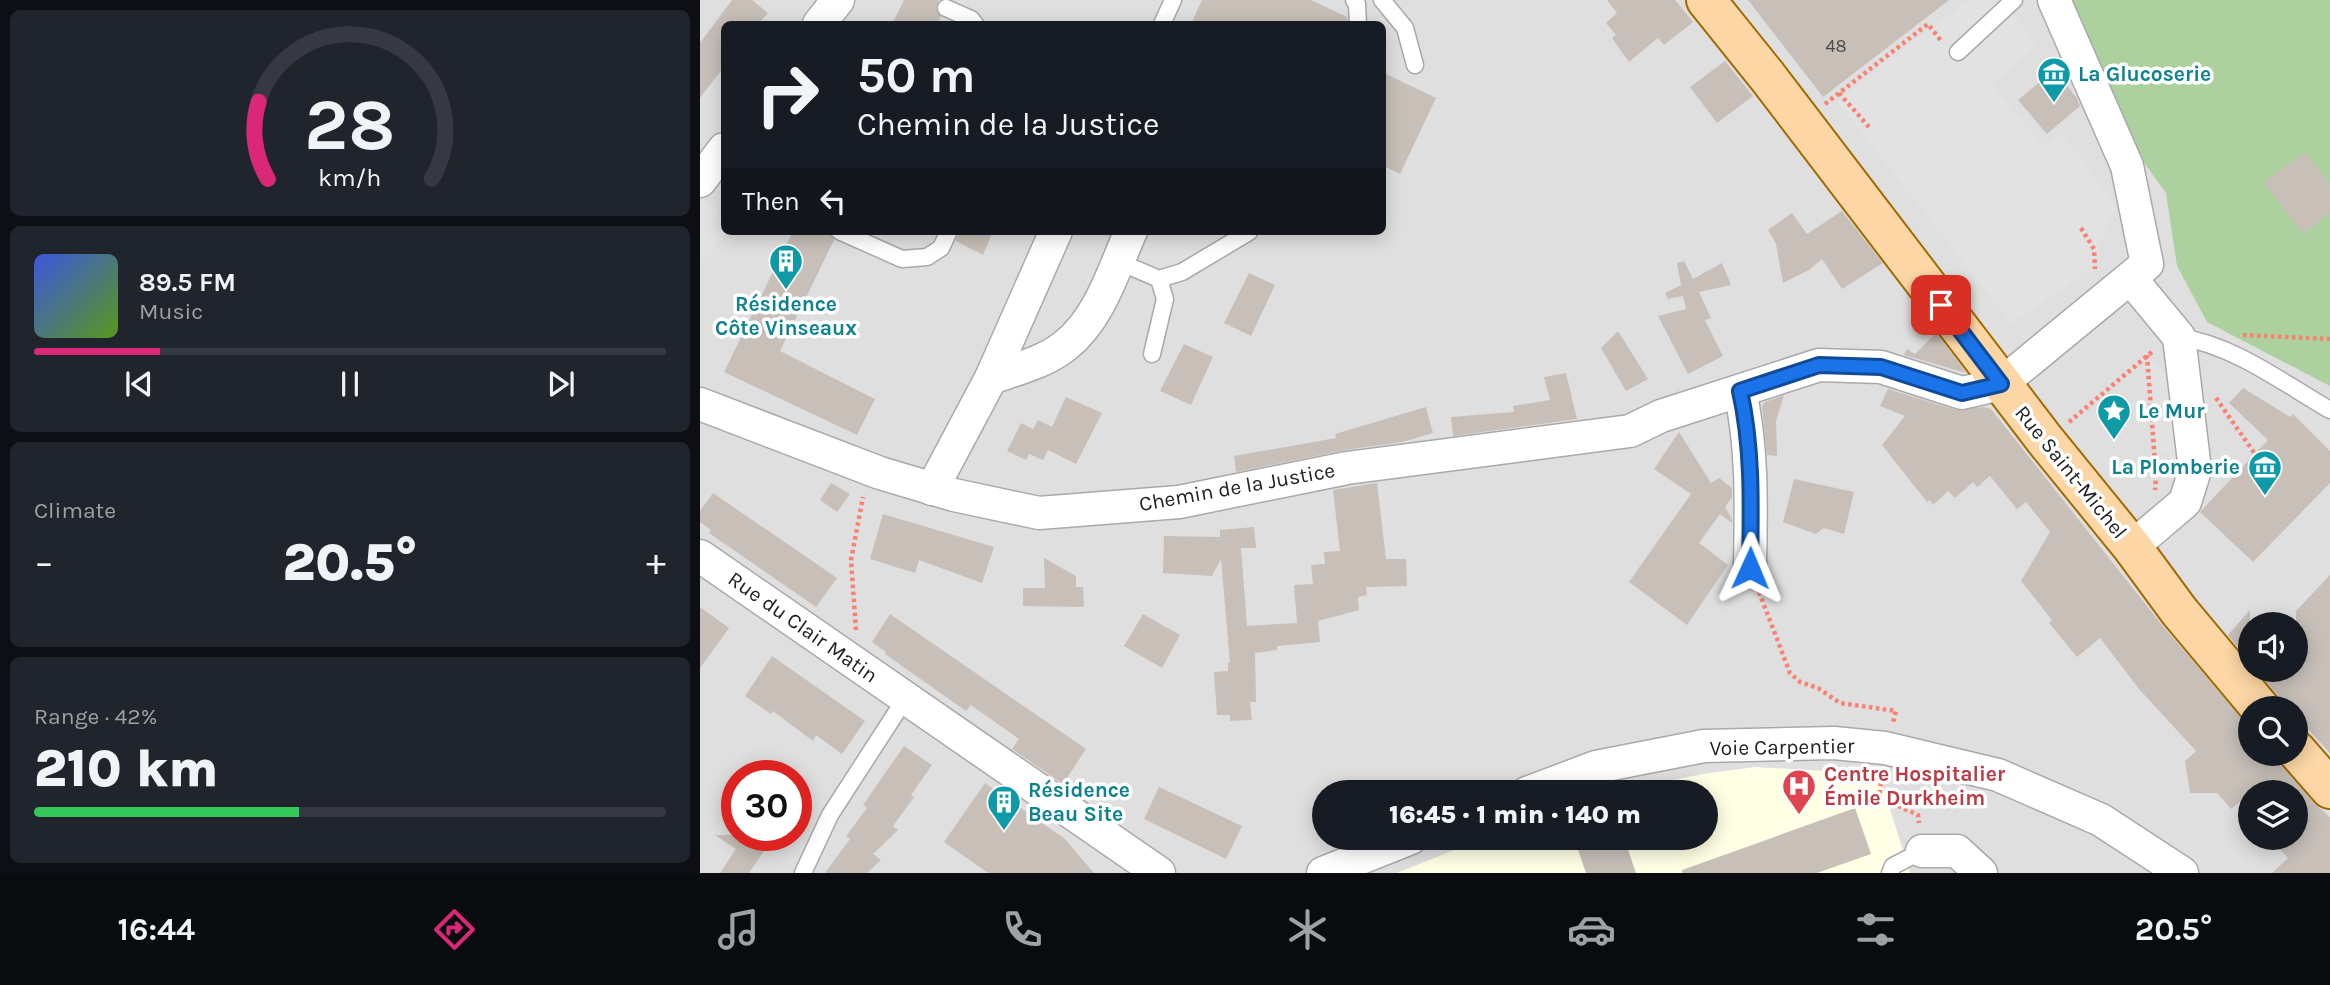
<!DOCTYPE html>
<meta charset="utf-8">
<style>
:root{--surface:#171b24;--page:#20242c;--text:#f1f3f6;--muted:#9ea1a6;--line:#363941;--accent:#db2777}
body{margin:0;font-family:Karla,sans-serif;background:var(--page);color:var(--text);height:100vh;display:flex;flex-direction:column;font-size:26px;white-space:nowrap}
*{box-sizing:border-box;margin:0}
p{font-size:23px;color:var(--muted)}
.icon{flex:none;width:38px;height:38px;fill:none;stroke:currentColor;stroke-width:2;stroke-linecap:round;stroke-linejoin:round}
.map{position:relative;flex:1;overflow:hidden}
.sheet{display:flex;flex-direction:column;gap:10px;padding:10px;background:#0d0f14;width:700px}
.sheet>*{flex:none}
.guide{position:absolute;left:21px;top:21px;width:665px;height:214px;border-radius:10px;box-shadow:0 4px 18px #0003;background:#171b24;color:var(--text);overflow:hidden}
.tools{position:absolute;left:1538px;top:612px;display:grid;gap:14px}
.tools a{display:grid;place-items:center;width:70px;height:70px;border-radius:50%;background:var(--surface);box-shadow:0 4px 18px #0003;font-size:35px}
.speed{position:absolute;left:21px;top:760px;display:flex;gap:14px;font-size:35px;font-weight:700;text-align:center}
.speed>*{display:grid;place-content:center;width:91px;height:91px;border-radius:50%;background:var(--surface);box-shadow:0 4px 18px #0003;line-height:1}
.speed .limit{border:10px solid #d22;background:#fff;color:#111}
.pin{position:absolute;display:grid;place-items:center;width:60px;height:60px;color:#fff;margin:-30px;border-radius:14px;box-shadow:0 4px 10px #0006}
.me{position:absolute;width:77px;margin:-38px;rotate:1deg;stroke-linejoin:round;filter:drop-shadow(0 0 5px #0008)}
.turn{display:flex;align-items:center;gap:24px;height:147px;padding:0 21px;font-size:32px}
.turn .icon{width:91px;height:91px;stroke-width:2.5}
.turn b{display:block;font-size:49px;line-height:60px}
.then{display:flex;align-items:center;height:66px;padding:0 21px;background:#0003;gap:14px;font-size:26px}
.big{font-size:52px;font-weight:800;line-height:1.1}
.sheet .card{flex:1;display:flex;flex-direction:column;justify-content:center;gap:10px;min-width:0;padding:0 24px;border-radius:10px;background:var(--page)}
.sheet .dial{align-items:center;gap:0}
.dial svg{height:182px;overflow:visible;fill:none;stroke:var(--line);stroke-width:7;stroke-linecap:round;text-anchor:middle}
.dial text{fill:var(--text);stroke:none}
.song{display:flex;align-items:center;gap:21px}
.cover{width:84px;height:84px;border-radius:10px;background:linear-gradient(135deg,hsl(230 70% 55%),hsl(90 70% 35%))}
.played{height:7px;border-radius:4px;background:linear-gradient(90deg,var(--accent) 20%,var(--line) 20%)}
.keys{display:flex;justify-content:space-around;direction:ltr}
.heat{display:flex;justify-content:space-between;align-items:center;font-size:38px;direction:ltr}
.charge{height:10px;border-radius:5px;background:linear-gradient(90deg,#34c759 42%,var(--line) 0)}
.trip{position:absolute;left:612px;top:780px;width:406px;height:70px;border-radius:35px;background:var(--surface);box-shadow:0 4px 18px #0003;font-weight:800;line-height:70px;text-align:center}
.dock{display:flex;height:112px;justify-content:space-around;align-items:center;background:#090b0e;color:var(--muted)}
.dock .icon{width:49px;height:49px}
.dock .current{color:var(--accent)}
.dock b{font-size:32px;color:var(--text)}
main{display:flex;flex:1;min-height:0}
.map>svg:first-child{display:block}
</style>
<main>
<section class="sheet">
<div class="card dial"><svg viewBox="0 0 100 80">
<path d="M14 69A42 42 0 1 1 86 69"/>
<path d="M14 69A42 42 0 0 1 10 35" stroke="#db2777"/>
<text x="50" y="56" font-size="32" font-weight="700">28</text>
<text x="50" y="72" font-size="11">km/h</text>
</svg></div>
<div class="card">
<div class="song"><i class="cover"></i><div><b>89.5 FM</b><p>Music</p></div></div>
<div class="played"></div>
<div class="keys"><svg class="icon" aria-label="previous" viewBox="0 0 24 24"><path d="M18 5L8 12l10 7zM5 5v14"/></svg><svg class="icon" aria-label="pause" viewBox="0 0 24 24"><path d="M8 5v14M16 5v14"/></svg><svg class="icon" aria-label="next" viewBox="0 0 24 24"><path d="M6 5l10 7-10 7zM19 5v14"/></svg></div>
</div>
<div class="card"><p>Climate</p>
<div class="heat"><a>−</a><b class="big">20.5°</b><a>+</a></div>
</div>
<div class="card"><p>Range · 42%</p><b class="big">210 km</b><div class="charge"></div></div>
</section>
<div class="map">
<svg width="1630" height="873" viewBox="0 0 1630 873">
<rect width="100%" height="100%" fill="#f2efe9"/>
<path fill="#e0dfdf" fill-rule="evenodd" d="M0 0H1630V873H0ZM24 24H682V231H24ZM1550 625H1596V670H1550ZM1550 709H1596V754H1550ZM37 775H96V835H37ZM625 793H1006V838H625ZM1550 793H1596V838H1550Z"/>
<polygon fill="#ffffe5" points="1055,767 1179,774 1210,873 697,873 784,838 1006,838 1006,793 911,793 1003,774"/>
<polygon fill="#add19e" points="1366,0 1630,0 1630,386 1507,322 1477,266 1466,193 1440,157"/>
<g fill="#e2e2e2">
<polygon points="1269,0 1304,0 1336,45 1293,85 1344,147 1362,133 1416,206 1389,270 1312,324 1137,101"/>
<polygon points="0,197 24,215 24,231 29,231 0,266"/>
<polygon points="1450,360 1475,381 1481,469 1455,447"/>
</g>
<g fill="#c7bfb8">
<polygon points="32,0 52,0 68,13 58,24 24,24 24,67 0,98 0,43"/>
<polygon points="204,0 239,0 236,8 241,17 238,24 192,24"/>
<polygon points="502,0 611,0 647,17 648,24 491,24"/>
<polygon points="907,0 975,0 993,22 964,45 958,38 929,62 912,38 916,35 906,23 917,13"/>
<polygon points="1048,0 1249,0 1123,97"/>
<polygon points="1025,61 1053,96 1017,123 990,87"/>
<polygon points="1354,70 1377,98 1380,106 1347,134 1318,100"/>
<polygon points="682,72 736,98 700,174 682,165"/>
<polygon points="1605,152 1630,185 1630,213 1603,234 1564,182"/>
<polygon points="1142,211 1183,263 1142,289 1122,259 1109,270 1083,283 1076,244 1068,230 1092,213 1107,234"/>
<polygon points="93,231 129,231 134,240 80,351 175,399 157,435 24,372"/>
<polygon points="259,231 293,231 283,255 256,241"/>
<polygon points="984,261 993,279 1022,263 1031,285 999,292 1011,318 1005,320 1023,356 988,374 958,316 986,309 983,296 968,299 965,293 981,285 977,263"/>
<polygon points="549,273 575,285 551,336 524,323"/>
<polygon points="918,331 948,379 926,391 901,348"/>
<polygon points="1236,333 1257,360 1266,373 1204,355 1207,349 1215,354"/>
<polygon points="484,344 513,357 491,405 460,391"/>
<polygon points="866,373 877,419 753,436 751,417 814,412 813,406 850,400 844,377"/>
<polygon points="1543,388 1590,417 1593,414 1630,451 1630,483 1553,562 1500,512 1568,440 1529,403"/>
<polygon points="1188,389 1256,410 1284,407 1291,409 1462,625 1550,728 1550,754 1573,754 1614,803 1630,817 1630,873 1572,873 1588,858 1569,838 1596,838 1596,793 1550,793 1531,809 1517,793 1490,793 1485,761 1496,751 1439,689 1400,638 1377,657 1349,623 1352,620 1321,581 1350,532 1326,502 1317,509 1290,476 1277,487 1273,482 1255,498 1248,491 1233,505 1230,500 1227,502 1182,445 1205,416 1180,406"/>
<polygon points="1084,395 1076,421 1077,456 1067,455 1062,406 1065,402"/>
<polygon points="366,397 402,413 376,464 348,450 343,460 329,454 326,460 307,451 321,423 333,429 338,420 352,427"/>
<polygon points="726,407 733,433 702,442 645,450 536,472 534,456 636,438 635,434"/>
<polygon points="979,432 1011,483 1019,478 1032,488 1032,497 1025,507 1032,519 1032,523 1020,514 999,543 1028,565 987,625 929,582 991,494 954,469"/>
<polygon points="1094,479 1154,492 1144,534 1124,528 1116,534 1083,522"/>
<polygon points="131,483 150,494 137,512 120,500"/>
<polygon points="677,483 686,559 706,559 707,586 666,587 667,595 658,597 659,610 618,621 620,642 577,646 577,650 555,653 556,702 550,702 552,720 530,721 530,715 517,715 514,672 528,671 528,662 530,663 521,559 512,576 463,573 464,536 520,537 520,530 554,527 556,548 541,548 547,626 597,623 594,585 613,584 611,565 625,564 624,552 640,551 633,490"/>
<polygon points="13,493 137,578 116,607 9,533 11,530 0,522 0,511"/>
<polygon points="183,514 294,547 282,583 219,560 215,573 170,559"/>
<polygon points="344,558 376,576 376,587 383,587 384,607 323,606 323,588 345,588"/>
<polygon points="1630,575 1630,753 1596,716 1596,709 1589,709 1557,670 1596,670 1596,611"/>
<polygon points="0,607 29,628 0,668"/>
<polygon points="1550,610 1550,662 1528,635"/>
<polygon points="190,614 386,749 363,784 312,749 319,739 271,705 266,711 185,654 186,652 172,642"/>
<polygon points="443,614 480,635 462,668 424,646"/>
<polygon points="72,656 165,721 142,754 116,735 113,741 73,711 71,714 45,696"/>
<polygon points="204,746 232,765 211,795 214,797 193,826 198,830 173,854 181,860 167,873 125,873 150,839 146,836 167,808 163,805"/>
<polygon points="285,783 365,839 394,873 288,873 244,842"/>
<polygon points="459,787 542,826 526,859 444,819"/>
<polygon points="1155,808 1171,854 1117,873 982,873 982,870"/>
<polygon points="15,835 71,835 61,849 64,851 49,873 20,873 36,849"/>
<polygon points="874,838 924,838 936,873 886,873"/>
</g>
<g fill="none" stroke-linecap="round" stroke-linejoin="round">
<g stroke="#a9a9a9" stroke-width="19">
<g id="service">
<polyline points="654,0 657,4 658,24"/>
<polyline points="682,0 705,28 715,65"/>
<polyline points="246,8 271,19 275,24"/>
<polyline points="462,24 473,0"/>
<polyline points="1258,52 1314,0"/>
<polyline points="139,231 202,259 227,257 241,248 249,231"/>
<polyline points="417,261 459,279 482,272 549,232"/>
<path d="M1479 337C1534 345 1583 383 1630 410"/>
<polyline points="452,354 465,299 459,279"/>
<polyline points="103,873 130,815 205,699"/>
<polyline points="1190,873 1193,866 1222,851"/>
</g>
</g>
<g stroke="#a9a9a9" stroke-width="35">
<g id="minor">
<polyline points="119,24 138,0"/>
<polyline points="0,181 24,149"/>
<polyline points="1431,279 1479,337 1495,470 1485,502 1432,547"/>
<path d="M291 378C316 369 346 362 366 345 400 318 414 269 431 231"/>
<path d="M1040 391C1053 449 1051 509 1050 568"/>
<polyline points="0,404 180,473 254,495 339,513 479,502 647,468 930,431 961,416 1119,365 1181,367 1262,393 1301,384 1447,264 1427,166 1354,0"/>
<polyline points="232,489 291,378 356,231"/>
<polyline points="0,556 459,873"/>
<polyline points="827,793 896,767 1004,746 1134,743 1185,748 1298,775 1401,820 1482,873"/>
<polyline points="1222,851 1257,851 1281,873"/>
<polyline points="623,873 711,838"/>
</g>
</g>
<g stroke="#a06b00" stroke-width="42">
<g id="primary">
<polyline points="1006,0 1067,76 1345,440 1432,547 1479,611 1561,709"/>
<polyline points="1596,750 1630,789"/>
</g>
</g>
<g stroke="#fa8072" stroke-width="4.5" stroke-dasharray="3.5 3.5" stroke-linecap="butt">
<polyline points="1139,93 1169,127"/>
<polyline points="1125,104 1228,24 1242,42"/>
<polyline points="1381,228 1394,249 1395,269"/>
<polyline points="1543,335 1630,339"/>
<polyline points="1447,355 1456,477 1455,490"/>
<polyline points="1516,398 1555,454"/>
<polyline points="1369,422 1453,351"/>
<polyline points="1059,592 1090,673 1100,682 1118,688 1140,703 1196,711 1193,723"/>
<polyline points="156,630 151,560 163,497"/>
<polyline points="1182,776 1179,797 1218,815 1219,823"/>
</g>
<use href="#service" stroke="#fff" stroke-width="16"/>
<use href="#minor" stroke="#fff" stroke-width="32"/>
<use href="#primary" stroke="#fcd6a4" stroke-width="38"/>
</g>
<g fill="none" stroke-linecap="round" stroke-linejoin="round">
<g stroke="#114b97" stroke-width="18">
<path id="route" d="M1050 568C1051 509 1053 449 1040 391L1119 365 1181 367 1262 393 1301 384 1241 305"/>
</g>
<use href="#route" stroke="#1a73e8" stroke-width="12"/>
</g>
<defs>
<g id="museum-pin" transform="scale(1.75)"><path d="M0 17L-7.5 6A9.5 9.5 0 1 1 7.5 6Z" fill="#0f9aa8" stroke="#fff"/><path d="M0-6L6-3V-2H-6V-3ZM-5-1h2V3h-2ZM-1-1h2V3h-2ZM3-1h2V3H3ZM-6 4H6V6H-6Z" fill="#fff"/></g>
<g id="building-pin" transform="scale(1.75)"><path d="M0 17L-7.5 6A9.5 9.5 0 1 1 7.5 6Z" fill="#0f9aa8" stroke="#fff"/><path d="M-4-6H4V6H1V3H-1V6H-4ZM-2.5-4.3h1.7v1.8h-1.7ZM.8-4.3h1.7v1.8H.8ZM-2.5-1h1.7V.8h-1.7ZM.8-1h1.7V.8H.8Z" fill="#fff"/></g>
<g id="sight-pin" transform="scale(1.75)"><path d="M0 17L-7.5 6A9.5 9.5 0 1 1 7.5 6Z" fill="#0f9aa8" stroke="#fff"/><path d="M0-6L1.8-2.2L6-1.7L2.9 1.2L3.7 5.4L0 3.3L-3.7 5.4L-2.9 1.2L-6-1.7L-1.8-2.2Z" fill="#fff"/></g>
<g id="hospital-pin" transform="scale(1.75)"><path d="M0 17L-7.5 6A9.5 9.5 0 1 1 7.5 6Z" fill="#e0444e" stroke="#fff"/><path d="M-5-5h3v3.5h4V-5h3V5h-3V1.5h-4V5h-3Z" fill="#fff"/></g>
</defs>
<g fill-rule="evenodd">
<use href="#museum-pin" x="1354" y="74"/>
<use href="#building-pin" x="86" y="261"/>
<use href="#sight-pin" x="1414" y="411"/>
<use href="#museum-pin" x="1565" y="467"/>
<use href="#hospital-pin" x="1099" y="786"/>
<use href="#building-pin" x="304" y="802"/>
</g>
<g text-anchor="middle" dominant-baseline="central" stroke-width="7" stroke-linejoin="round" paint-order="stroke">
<g font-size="18" fill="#4b4948">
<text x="1136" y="46">48</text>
</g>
<g font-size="21" font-weight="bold" fill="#0d838f" stroke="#fff" text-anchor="start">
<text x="1378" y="74">La Glucoserie</text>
<text x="86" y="304" text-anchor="middle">Résidence<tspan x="86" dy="24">Côte Vinseaux</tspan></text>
<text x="1438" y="411">Le Mur</text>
<text x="1540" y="467" text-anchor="end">La Plomberie</text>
<text x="328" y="790">Résidence<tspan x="328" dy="24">Beau Site</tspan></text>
</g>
<g font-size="21" fill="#222" stroke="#fff">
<text transform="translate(1371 472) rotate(51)">Rue Saint-Michel</text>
<text transform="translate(537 487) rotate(-10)">Chemin de la Justice</text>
<text transform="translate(103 627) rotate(35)">Rue du Clair Matin</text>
<text transform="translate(1082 747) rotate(-1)">Voie Carpentier</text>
</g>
<g font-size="21" font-weight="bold" fill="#be3a42" stroke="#fff" text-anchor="start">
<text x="1124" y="774">Centre Hospitalier<tspan x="1124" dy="24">Émile Durkheim</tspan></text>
</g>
</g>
</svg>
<div class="tools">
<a><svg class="icon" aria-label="sound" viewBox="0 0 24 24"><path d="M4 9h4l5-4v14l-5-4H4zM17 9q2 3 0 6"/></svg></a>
<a><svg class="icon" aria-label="search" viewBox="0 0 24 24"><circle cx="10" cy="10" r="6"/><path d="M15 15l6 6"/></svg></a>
<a><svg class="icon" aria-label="layers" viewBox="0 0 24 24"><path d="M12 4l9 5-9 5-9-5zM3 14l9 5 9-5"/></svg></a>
</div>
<div class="speed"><div class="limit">30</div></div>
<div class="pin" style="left:1241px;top:305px;background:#d93025"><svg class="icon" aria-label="arrive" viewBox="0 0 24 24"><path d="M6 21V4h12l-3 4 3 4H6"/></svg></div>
<svg class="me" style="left:1050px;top:568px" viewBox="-20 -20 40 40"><path d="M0-17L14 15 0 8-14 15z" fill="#1a73e8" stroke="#fff" stroke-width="4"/></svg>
<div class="trip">16:45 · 1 min · 140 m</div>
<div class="guide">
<div class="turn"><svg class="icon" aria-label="right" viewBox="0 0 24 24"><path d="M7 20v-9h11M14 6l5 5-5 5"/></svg><div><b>50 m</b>Chemin de la Justice</div></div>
<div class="then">Then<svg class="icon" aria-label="left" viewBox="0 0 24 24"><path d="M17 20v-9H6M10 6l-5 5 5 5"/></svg></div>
</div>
</div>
</main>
<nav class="dock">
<b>16:44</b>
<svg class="icon current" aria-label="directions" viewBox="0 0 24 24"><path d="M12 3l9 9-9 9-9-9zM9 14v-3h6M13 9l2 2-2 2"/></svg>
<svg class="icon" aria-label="music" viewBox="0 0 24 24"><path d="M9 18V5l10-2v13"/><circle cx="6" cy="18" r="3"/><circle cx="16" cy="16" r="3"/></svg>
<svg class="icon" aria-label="phone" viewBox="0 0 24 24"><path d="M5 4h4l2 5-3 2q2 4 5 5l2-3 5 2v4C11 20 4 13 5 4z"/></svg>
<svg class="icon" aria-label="climate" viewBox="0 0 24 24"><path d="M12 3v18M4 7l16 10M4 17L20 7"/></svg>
<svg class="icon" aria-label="car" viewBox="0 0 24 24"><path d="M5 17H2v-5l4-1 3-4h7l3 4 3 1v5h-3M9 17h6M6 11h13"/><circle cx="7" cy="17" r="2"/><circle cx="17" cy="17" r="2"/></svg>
<svg class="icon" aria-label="filters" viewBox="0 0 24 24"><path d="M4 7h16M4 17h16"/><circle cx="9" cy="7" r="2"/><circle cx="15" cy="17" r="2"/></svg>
<b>20.5°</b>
</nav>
